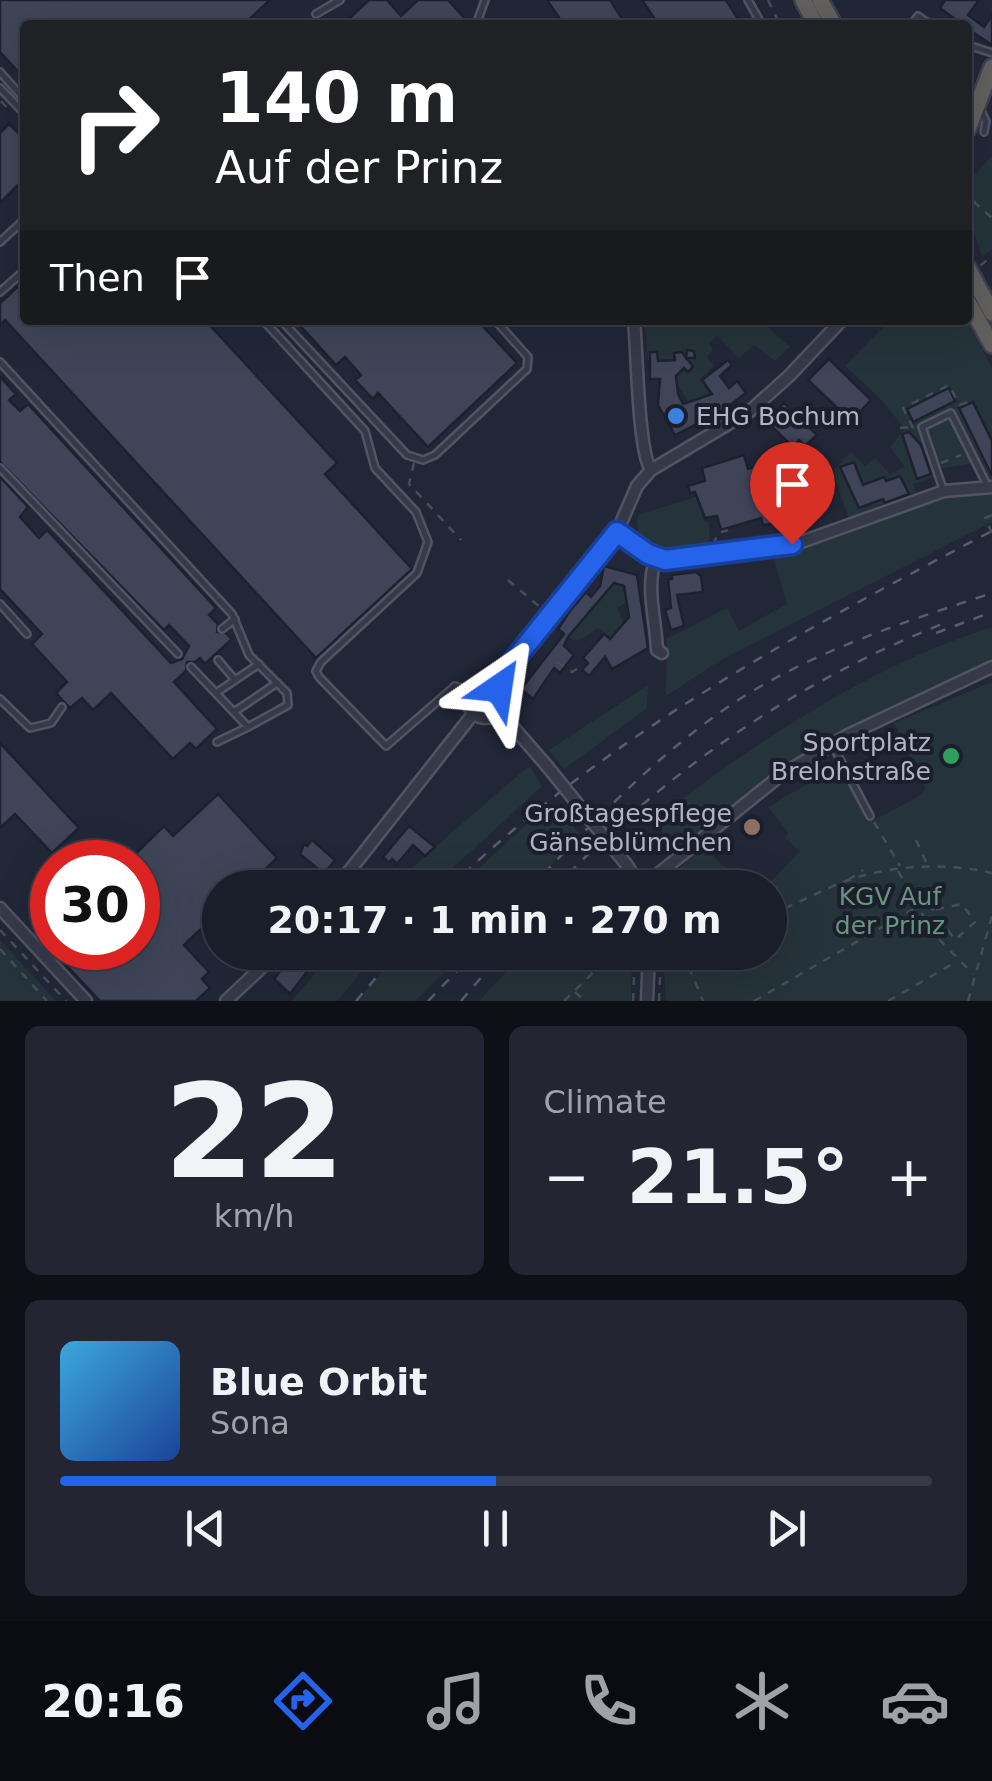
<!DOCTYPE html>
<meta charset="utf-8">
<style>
:root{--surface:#1a1d2a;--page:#232632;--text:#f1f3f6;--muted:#9fa2a8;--line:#383b47;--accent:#2563eb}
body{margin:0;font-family:"DejaVu Sans",sans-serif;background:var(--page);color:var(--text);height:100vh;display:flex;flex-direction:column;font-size:38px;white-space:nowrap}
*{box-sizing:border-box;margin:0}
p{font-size:32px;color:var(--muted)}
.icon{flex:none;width:55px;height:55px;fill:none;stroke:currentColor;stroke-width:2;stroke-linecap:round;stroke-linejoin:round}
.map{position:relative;height:1001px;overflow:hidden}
.details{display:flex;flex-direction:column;gap:25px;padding:25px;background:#0e1017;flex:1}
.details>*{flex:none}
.hud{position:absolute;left:20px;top:20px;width:952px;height:305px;border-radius:10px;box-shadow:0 10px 40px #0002,0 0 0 2px var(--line);background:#202124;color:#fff;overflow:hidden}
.speed{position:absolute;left:30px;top:840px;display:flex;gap:20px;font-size:50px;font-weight:700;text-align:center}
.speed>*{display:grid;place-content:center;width:130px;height:130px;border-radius:50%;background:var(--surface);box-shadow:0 10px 40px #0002,0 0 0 2px var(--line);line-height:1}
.speed .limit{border:15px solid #d22;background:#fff;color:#111}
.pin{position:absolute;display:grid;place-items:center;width:85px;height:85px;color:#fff;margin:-102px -42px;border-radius:50% 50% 50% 0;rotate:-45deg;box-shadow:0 0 10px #0007}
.pin .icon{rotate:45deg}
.me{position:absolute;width:110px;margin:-55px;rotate:32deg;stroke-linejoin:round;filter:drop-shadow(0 0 8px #0008)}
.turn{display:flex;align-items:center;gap:35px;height:210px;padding:0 30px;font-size:45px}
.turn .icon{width:130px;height:130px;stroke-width:2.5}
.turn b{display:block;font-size:70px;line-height:85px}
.then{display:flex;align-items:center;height:95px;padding:0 30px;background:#0003;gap:20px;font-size:38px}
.big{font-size:75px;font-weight:700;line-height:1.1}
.details .tile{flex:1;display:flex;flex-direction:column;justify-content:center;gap:15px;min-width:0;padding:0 35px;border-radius:15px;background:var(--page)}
.details .dial{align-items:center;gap:0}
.dial b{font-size:130px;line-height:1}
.song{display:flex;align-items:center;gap:30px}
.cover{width:120px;height:120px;border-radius:15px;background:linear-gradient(135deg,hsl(200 70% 55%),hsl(220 70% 35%))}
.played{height:10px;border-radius:5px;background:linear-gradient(90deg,var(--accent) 50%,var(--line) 50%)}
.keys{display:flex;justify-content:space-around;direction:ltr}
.heat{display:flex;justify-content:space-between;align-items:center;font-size:55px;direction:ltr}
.details .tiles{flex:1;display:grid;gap:25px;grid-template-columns:1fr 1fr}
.tile:last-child{grid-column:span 2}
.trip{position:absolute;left:202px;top:870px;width:585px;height:100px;border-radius:50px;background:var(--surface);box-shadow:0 10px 40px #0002,0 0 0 2px var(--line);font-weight:700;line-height:100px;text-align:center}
.dock{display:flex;height:160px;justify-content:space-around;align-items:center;background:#0a0c11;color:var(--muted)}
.dock .icon{width:70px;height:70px}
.dock .on{color:var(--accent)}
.dock b{font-size:45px;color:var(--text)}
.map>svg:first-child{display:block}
</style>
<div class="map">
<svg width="992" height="1001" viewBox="0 0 992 1001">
<rect width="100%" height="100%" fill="#222738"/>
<g fill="#25343a">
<polygon points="992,156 992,250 982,256 968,214 968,170 975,175"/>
<polygon points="644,320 760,320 790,347 775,361 754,345 739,358 717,336 708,343 713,349 707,357 714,366 700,379 712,398 692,408 674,378 665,379 664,360 648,360"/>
<polygon points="890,320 966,320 992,368 992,479 977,478 973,463 939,469 936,476 913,484 916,492 849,517 832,472 851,452 865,466 875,458 890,474 905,467 890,447 905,429 879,397 845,366"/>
<path d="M992 493V522L719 661 666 696 667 638C688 629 706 618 727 608L739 631 787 604 772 553 824 542 950 495Z"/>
<path d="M696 497 704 521 709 523 710 547C686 550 630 555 638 515Z"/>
<path d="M601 579 626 586 627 602 617 608 624 624 610 639 598 628C587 634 579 646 568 636L579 624 602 584Z"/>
<path d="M992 627V662L844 731 776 772 680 851 671 856 662 849 663 813C763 738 872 665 992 627Z"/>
<polygon points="992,682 992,1001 666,1001 663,953 770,952 770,888 766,887 800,851 785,838 788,832 768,807 840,765 870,822 916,798 926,789 894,723"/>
<polygon points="648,685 647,708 564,769 549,750"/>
<polygon points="529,766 542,786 432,887 393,887 435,847"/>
<polygon points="559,804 580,836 529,887 458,887 536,816"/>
<polygon points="701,847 750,887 665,887 670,882 672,884 678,880 674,874"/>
<polygon points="0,940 56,1001 0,1001"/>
<polygon points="332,953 377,953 337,1001 292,1001"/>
<polygon points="398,953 398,952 464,953 415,1001 357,1001"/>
<polygon points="524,953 632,953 631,1001 479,1001"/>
</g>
<g fill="#3f4458" stroke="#1d212f" stroke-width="2.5">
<polygon points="0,0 270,0 243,25 25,25 25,79 0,52"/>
<polygon points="369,0 387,0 401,16 418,0 448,0 467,21 463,25 342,25"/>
<polygon points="547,0 610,0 626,25 564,25"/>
<polygon points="642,0 726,0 742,25 659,25"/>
<polygon points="945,0 979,0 968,15 984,27 992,15 992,45 968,29 968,25 951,25 955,19 940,8"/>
<polygon points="9,124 25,139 25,178 0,203 0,133"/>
<polygon points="25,280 25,320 205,320 337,463 325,474 412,569 316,658 5,320 0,325 0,303"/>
<polygon points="295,320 477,320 517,363 428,447 378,393 373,399 355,380 361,375 345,357 336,365"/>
<polygon points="687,350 694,351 695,358 687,358 693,367 688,372 684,368 676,376 678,394 683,404 712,394 702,380 728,360 732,365 720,376 729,388 737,381 746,393 722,411 675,435 658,405 660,379 650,379 650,352 657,352 658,361 675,360 674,353 682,352 686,358"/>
<polygon points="829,359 871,400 851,421 808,380"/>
<polygon points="0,377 16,394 9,400 20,411 28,404 216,608 209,615 218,624 217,632 226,633 232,639 205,664 200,658 195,662 187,662 186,671 174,682 217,729 196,749 190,743 173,759 111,693 93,710 82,698 70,708 56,693 67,682 32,644 42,634 0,589 0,477 28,507 20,517 39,538 47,530 171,663 182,659 189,646 169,625 164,630 0,462"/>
<polygon points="949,388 955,401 913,422 907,409"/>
<polygon points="973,402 992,441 992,476 959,408"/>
<polygon points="784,403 817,435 805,446 799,440 793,447 767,422"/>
<polygon points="909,432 921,445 931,474 917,479 902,434"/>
<polygon points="744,455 748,469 755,467 759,480 772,476 778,496 812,486 821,513 793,522 763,525 761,518 721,530 717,516 705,518 695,492 690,493 688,486 705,481 702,468"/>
<polygon points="854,462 863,485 884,477 886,481 900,476 909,494 885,503 883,499 859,508 840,467"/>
<polygon points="604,566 637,575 648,648 612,669 605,657 589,676 582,670 588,663 583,658 604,634 610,639 629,617 624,586 614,583 568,637 564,646 574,655 560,673 554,668 533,699 521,689 564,634 558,629 570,611 586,592 591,597 600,586"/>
<polygon points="696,572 701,576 703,592 677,595 684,626 671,630 665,610 671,608 668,579 672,579 672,575"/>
<polygon points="0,743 79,828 52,853 15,814 0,828"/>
<polygon points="218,794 277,858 246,888 220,888 220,911 184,945 209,972 202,979 210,988 196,1001 100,1001 50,948 138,948 138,862 127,862 164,826 173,836"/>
<polygon points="409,826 435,847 425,856 413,845 397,864 392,859 389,863 383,857"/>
<polygon points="312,840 335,860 324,874 300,854 304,844 307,846"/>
<polygon points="300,952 322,952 319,956 322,958 315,966 313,964 290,994 274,979 291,957 294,960"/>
</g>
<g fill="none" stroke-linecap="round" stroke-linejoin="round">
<g stroke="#515463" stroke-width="10">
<g id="service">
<polyline points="748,0 762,25"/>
<polyline points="316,14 340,0"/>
<polyline points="476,25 485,0"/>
<polyline points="911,25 918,16 931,25"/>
<polyline points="968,45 992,53"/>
<polyline points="0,72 25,100"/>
<polyline points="0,88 25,114"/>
<polyline points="981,111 986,121 984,132"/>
<polyline points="0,242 25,219"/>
<polyline points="0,292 25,270"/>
<polyline points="263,320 365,431 375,468 416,512 428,542 417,573 321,662 316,671 319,677 386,746 455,686 470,691"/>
<polyline points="281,320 407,455 423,460 435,455 527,369 528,357 495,320"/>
<polyline points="0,362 232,614 249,655 287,693 288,705 248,727 191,667"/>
<polyline points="0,468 178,654"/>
<polyline points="943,489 922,427 951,413 987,485"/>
<polyline points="0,604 27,634"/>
<polyline points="222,629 235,619"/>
<polyline points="218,660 235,680"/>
<polyline points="216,693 259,664"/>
<polyline points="0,699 30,728 51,723 62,707"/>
<polyline points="234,712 277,683"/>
<polyline points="217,742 248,727"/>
<polyline points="833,746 870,816"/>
</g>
</g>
<g stroke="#515463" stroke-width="15">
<g id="minor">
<path d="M634 320C637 349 638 452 651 470"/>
<polyline points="617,532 656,558 680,560 793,545 944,491 992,487"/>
<path d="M656 558C645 586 656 620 657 650L662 653"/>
<circle cx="486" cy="700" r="18"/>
<polyline points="495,684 617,532 637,486 651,470 750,411 789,376 842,320"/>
<polyline points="500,712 547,766"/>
<polyline points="626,864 642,888"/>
<polyline points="642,887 781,775 848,735 992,667"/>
<polyline points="336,888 473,714"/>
<polyline points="0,908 86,1001"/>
<polyline points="226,1001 278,952"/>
<polyline points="647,1001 649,952"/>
</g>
</g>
<g stroke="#3e4150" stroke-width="20">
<g id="trunk">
<polyline points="803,0 816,25"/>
<polyline points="820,0 834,25"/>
<polyline points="968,129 992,67"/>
<polyline points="968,268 992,313"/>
<polyline points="968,302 992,345"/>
</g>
</g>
<g stroke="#424f56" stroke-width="2.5" stroke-dasharray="8 8" stroke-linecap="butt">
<polyline points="768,0 780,25"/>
<polyline points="1,101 8,109"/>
<polyline points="968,186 975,203 992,218"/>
<polyline points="899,320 905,326 913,320"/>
<polyline points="960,405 973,400"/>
<polyline points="900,428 914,427"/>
<polyline points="913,428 903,408 949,385 960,406"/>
<polyline points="414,463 409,484 461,540"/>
<polyline points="941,463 961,455"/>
<polyline points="992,515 985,518 992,533"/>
<polyline points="713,545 718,533 728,530"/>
<polyline points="508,580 541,608"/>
<polyline points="557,662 572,672 583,665"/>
<polyline points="874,822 900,866"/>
<polyline points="916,840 928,866"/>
<polyline points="898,871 933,933 973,974"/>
<polyline points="848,880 863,870"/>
<polyline points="913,899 934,910 955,940 975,922 962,904 934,910"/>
<path d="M770 914C795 905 818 892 843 882 888 865 945 862 992 873"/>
<polyline points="0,930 66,1001"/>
<polyline points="0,949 47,1001"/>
<polyline points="683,952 703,1001"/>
<polyline points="575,992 585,1001"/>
<polyline points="564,1001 614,952"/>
<polyline points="633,1001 635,952"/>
<polyline points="659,1001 661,952"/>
<polyline points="754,1001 917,907"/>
<polyline points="888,1001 956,962"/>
<polyline points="968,1001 992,916"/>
</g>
<use href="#service" stroke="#363948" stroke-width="5"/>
<use href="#minor" stroke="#363948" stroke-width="10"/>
<use href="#trunk" stroke="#61605e" stroke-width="15"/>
<g stroke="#585c6f" stroke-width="2.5" stroke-dasharray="10 10" stroke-linecap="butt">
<polyline points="936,633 992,612"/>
<path d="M449 888C607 735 799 632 992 531"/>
<path d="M530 888C597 818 664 747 746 695 822 648 908 621 992 593"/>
<path d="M555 888C664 772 797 681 945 623"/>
<polyline points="356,1001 398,952"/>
<polyline points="428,1001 475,952"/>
<polyline points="461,1001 503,952"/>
</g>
<g stroke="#515463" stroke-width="15" stroke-linecap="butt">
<polyline id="minor-bridge" points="547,766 626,864"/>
</g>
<polyline stroke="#424f56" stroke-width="2.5" stroke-dasharray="8 8" stroke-linecap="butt" points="968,276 992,256"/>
<use href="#minor-bridge" stroke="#363948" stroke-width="10"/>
</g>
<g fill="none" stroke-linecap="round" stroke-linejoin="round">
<g stroke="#184099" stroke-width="25">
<polyline id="route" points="499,688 495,684 617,532 648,554 665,560 792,544"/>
</g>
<use href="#route" stroke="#2563eb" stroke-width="18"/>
</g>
<circle fill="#3f7fe0" stroke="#1b1f2d" stroke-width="4" cx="676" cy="416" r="10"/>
<circle fill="#2e9e5b" stroke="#1b1f2d" stroke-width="4" cx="951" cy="756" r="10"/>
<circle fill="#8d6e63" stroke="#1b1f2d" stroke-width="4" cx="752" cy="827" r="10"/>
<g text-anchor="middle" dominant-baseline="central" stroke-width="8" stroke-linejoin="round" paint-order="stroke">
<g font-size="25" fill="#b1b4c5" stroke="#1b1f2d" text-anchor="end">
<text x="696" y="416" text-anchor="start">EHG Bochum</text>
<text x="931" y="742">Sportplatz<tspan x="931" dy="29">Brelohstraße</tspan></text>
<text x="732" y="813">Großtagespflege<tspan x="732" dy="29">Gänseblümchen</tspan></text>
</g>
<g font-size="25" fill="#69947d" stroke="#1b1f2d">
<text x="890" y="896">KGV Auf<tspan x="890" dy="29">der Prinz</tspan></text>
</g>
</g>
</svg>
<div class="speed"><div class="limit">30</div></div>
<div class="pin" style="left:792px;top:544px;background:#d93025"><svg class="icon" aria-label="arrive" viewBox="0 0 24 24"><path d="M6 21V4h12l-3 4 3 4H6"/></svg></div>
<svg class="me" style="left:499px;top:688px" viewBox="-20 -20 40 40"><path d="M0-17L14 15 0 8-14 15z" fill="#2563eb" stroke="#fff" stroke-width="4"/></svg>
<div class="trip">20:17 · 1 min · 270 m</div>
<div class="hud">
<div class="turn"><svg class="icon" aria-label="right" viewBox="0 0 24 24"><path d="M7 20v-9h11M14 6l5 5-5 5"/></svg><div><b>140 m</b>Auf der Prinz</div></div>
<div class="then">Then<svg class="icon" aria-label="arrive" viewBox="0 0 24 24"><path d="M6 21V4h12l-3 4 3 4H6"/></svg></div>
</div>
</div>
<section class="details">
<div class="tiles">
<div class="tile dial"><b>22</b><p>km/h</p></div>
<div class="tile"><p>Climate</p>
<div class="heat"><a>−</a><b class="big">21.5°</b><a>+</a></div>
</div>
<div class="tile">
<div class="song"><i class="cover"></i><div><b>Blue Orbit</b><p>Sona</p></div></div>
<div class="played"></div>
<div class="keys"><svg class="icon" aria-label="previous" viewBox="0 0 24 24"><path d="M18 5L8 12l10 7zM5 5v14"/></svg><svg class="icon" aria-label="pause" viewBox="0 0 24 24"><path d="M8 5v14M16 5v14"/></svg><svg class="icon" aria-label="next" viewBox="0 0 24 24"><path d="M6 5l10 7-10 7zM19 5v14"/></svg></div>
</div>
</div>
</section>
<nav class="dock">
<b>20:16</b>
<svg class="icon on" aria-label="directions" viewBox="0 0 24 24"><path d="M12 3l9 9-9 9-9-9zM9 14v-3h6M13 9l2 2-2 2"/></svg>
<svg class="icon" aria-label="music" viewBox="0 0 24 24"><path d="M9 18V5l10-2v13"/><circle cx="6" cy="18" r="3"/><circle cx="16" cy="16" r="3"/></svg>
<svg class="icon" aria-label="phone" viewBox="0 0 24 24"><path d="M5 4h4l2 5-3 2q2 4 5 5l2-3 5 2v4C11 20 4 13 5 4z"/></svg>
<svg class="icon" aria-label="climate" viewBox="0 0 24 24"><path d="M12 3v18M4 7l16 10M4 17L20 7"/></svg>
<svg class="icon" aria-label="car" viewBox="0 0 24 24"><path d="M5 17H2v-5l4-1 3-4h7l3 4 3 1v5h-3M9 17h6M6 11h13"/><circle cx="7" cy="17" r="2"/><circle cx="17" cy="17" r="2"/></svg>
</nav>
